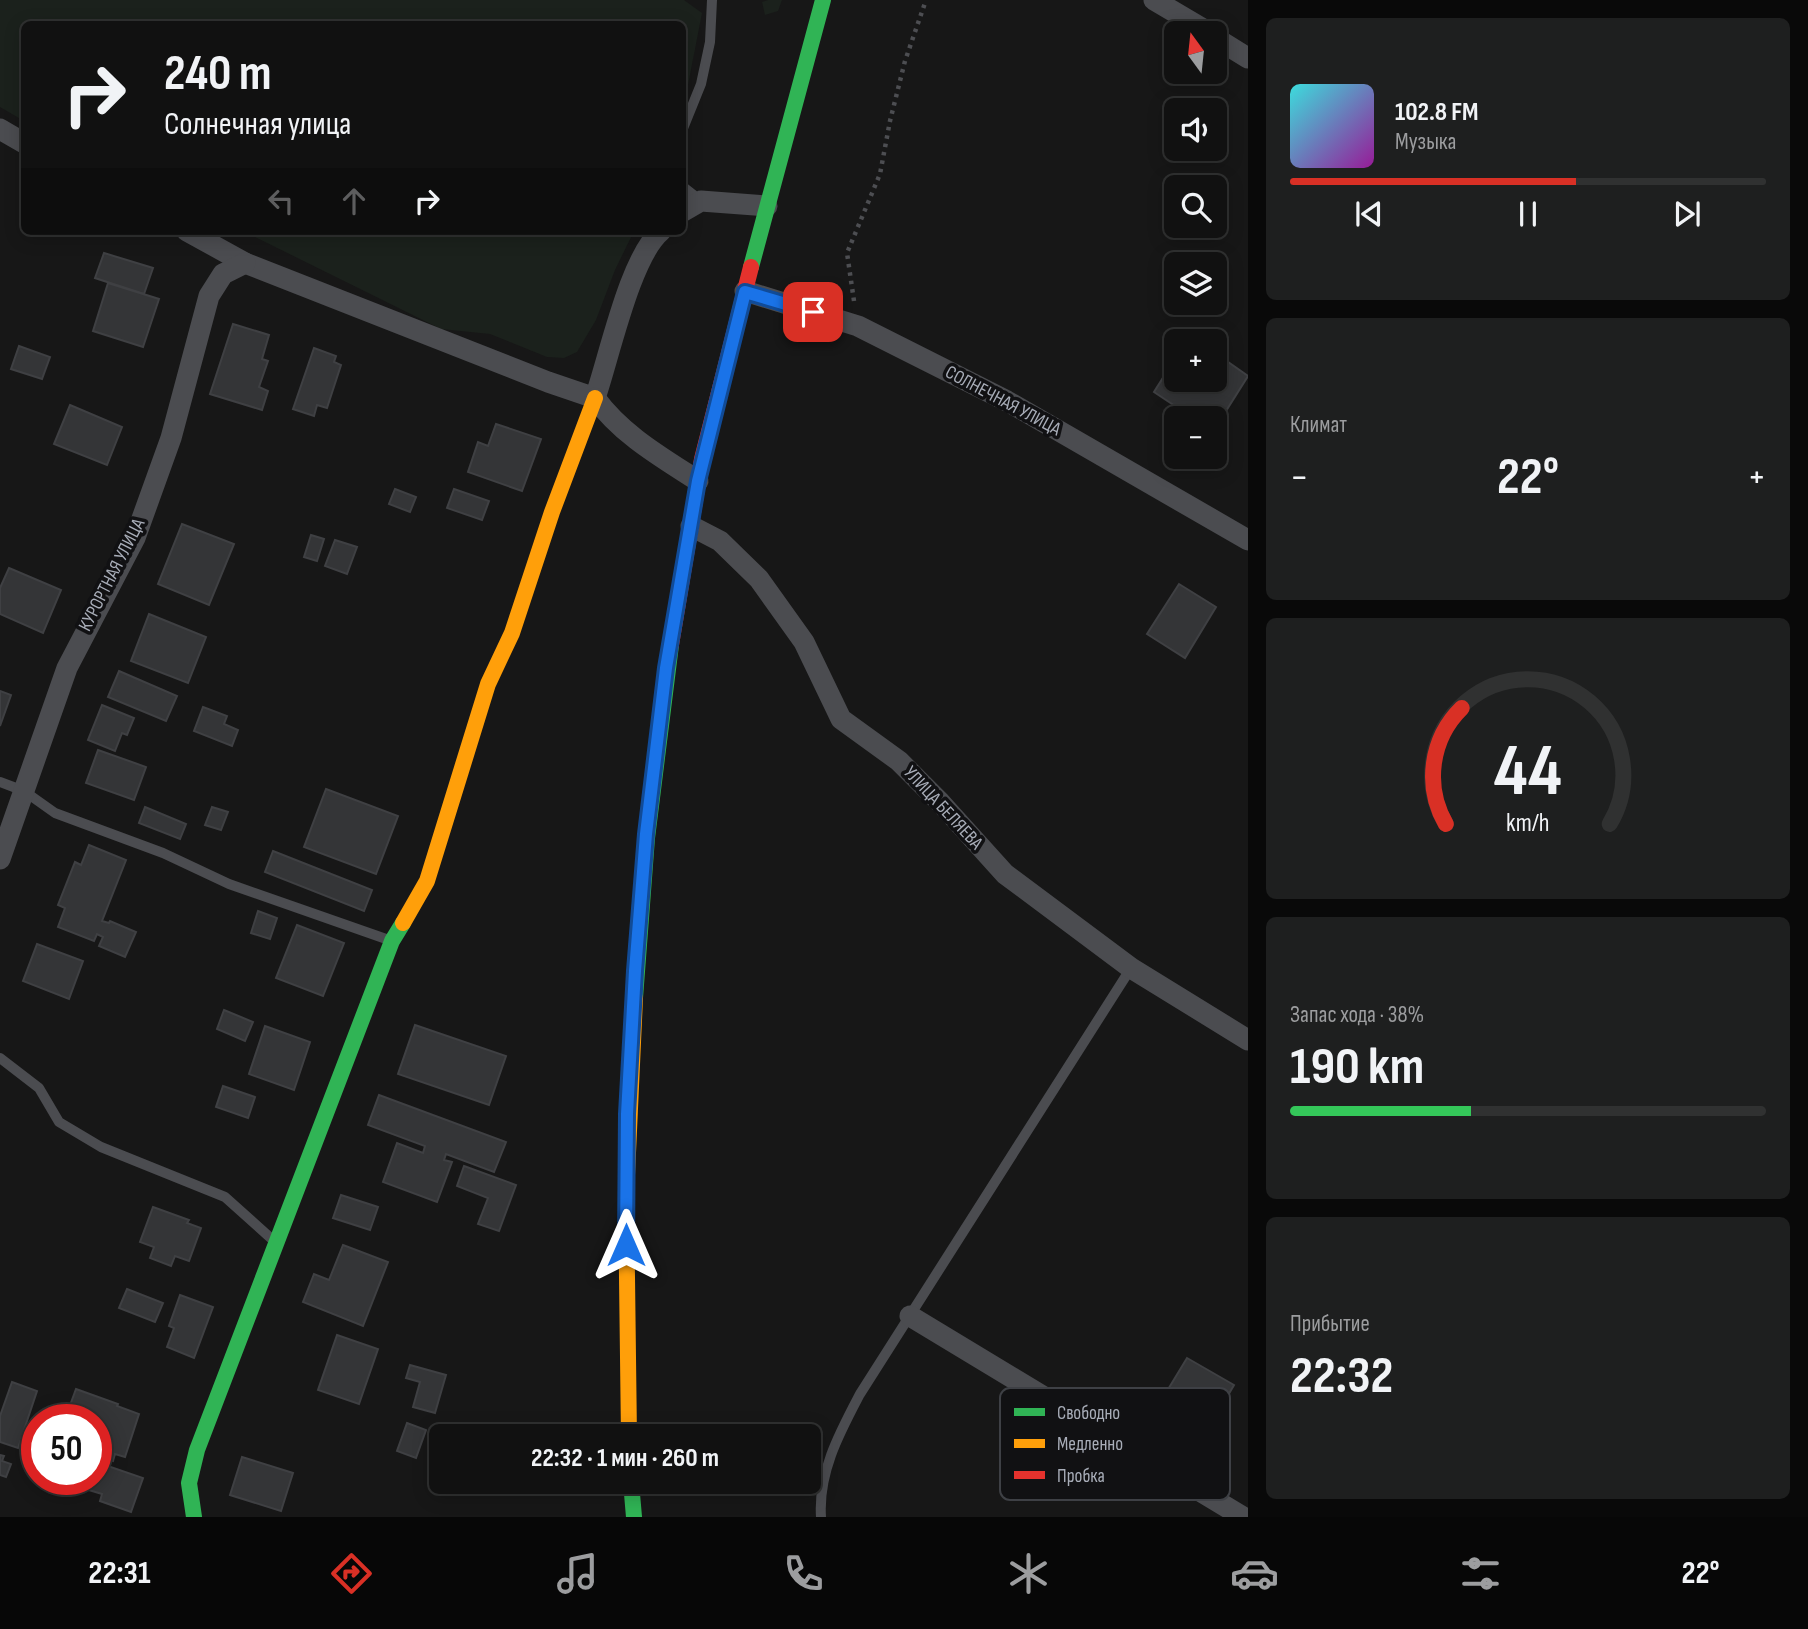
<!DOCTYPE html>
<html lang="ru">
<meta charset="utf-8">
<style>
:root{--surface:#111;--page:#1e1f1f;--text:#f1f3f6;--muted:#9c9d9f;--line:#303131;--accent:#d93025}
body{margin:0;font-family:"Sofia Sans Condensed",sans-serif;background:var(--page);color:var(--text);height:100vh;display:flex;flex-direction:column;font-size:26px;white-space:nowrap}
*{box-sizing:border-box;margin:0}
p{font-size:23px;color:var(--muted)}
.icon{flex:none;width:38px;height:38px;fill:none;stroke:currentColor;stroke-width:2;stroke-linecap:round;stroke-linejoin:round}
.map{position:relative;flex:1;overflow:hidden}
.sheet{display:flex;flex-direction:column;gap:18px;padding:18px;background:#090909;width:560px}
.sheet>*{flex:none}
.hud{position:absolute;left:21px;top:21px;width:665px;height:214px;border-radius:10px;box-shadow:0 4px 18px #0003,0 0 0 2px var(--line);background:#111;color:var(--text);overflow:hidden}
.needle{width:46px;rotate:345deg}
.controls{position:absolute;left:1164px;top:21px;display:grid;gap:14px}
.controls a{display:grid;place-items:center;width:63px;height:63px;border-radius:10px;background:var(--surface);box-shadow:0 4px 18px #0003,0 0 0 2px var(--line);font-size:35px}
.speed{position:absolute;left:21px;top:1404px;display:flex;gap:14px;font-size:35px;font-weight:700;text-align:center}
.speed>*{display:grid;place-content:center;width:91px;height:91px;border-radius:50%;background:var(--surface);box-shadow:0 4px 18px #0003,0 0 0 2px var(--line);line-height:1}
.speed .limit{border:10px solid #d22;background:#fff;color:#111}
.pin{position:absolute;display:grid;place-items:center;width:60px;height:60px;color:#fff;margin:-30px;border-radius:14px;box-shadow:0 4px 10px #0006}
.me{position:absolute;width:77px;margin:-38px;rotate:0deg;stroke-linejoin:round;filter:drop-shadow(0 0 5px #0008)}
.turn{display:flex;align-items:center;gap:24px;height:147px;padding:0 28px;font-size:32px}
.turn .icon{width:91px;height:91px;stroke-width:2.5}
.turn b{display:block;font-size:49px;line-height:60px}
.lanes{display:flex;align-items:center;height:66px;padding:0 28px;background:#0003;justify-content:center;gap:35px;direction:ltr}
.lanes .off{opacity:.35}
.big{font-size:52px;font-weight:700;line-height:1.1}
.sheet .widget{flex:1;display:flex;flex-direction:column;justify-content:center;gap:10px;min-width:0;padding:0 24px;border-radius:10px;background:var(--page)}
.sheet .dial{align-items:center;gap:0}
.dial svg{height:182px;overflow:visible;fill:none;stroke:var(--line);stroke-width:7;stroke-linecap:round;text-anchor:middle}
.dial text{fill:var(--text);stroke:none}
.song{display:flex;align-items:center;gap:21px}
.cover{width:84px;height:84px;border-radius:10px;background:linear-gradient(135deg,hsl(180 70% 55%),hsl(300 70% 35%))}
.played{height:7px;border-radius:4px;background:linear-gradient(90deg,var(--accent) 60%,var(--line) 60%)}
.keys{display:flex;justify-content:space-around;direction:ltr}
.heat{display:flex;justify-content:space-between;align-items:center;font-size:38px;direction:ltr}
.charge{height:10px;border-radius:5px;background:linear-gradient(90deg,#34c759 38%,var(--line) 0)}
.trip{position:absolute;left:429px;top:1424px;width:392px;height:70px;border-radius:10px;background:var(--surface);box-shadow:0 4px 18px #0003,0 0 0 2px var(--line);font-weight:700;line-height:70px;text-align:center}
.tabs{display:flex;height:112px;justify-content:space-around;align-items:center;background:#070707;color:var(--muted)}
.tabs .icon{width:49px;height:49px}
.tabs .selected{color:var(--accent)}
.tabs b{font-size:32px;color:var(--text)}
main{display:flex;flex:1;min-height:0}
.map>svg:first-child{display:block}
</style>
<main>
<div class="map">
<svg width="1248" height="1517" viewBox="0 0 1248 1517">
<rect width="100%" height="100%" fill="#171717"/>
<g fill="#1b211c">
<polygon points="0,0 684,0 702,13 688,85 683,96 682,24 24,24 24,121 0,107"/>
<polygon points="768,0 782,0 778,11 765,15 762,2"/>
<polygon points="243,231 634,231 615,270 596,320 577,352 564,358 547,357 490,334 441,329"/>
</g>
<g fill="#343537" stroke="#3f4043" stroke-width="2">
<polygon points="104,253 153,268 144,294 95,278"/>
<polygon points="108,283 159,299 143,347 93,331"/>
<polygon points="233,324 269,335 262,359 268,361 259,387 268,391 262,410 210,394"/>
<polygon points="19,346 50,357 42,379 11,369"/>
<polygon points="314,348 336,356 334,362 341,365 327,408 317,405 314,416 293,409"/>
<polygon points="1176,357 1176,380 1214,380 1214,369 1221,373 1228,362 1248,376 1214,430 1214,418 1184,418 1187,414 1154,392"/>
<polygon points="70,405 122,427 107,465 54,444"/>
<polygon points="496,424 541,439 522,491 468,472 478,442 488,446"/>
<polygon points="395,489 416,497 410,512 389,504"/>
<polygon points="454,489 489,501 482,520 447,508"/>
<polygon points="182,524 234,544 209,605 158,584"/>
<polygon points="311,535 324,539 317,561 304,557"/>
<polygon points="335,540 357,547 347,574 325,566"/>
<polygon points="9,568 61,590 43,633 0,614 0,588"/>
<polygon points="1179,584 1216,607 1185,658 1147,634"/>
<polygon points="149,614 206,637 188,683 131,661"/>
<polygon points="119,671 177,696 166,721 108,697"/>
<polygon points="0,691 11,695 0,726"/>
<polygon points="102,705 134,718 127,735 122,733 115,751 88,740"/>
<polygon points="203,707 227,716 224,724 238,730 232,746 194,731"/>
<polygon points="98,750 146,767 134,800 86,783"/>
<polygon points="326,789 398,816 376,874 304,847"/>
<polygon points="145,807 186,824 180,839 139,823"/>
<polygon points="212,807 228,812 221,830 205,825"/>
<polygon points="89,845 126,860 102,921 109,923 110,921 136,932 125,957 99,946 103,937 97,934 94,941 58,927 65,908 58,905 75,862 81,865"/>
<polygon points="273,851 372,890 364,911 265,872"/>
<polygon points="258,911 277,918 270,939 251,933"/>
<polygon points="297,925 344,943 323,996 276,978"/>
<polygon points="37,944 83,961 69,999 23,981"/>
<polygon points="224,1010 253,1022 245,1041 217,1029"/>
<polygon points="415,1025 506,1056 489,1105 398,1074"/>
<polygon points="265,1026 310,1042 294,1090 249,1074"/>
<polygon points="223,1086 255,1097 248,1118 216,1107"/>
<polygon points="379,1095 506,1142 494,1172 446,1154 444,1160 452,1162 437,1202 383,1182 397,1143 423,1153 425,1146 368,1125"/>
<polygon points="464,1166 516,1185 499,1231 478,1224 488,1198 457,1186"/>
<polygon points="341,1195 378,1207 370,1230 333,1218"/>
<polygon points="153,1207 189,1220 187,1223 201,1228 189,1261 175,1256 171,1266 150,1258 154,1247 140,1242"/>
<polygon points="343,1245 388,1262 363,1326 303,1302 314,1274 329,1280"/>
<polygon points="127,1289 163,1303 155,1322 119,1308"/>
<polygon points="180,1295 213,1307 194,1358 167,1347 174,1328 169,1326"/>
<polygon points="337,1335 378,1349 359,1404 318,1390"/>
<polygon points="1187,1358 1234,1385 1206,1433 1158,1406"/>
<polygon points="410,1365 446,1375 435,1413 413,1407 420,1382 406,1378"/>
<polygon points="12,1382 37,1391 18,1448 0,1442 0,1416"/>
<polygon points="76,1389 118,1404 117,1406 139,1414 125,1457 115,1454 113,1461 96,1455 96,1419 65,1419"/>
<polygon points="407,1423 426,1430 416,1458 397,1451"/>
<polygon points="0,1455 4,1456 2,1461 11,1464 6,1477 0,1475"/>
<polygon points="242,1457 293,1473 281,1511 230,1495"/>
<polygon points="99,1463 143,1478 131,1512 100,1501 102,1494 89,1490 93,1479 96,1479"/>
</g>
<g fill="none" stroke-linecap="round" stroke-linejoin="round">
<polyline stroke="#4d4e52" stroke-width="4.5" stroke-dasharray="3.5 5" stroke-linecap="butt" points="854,301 847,253 880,174 890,121 905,61 926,0"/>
<g stroke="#4b4c50" stroke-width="10">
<polyline points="682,131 701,84 710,42 712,0"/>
<polyline points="682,186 701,201"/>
<polyline points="0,782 24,791 55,813 163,853 229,884 389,940"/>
<polyline points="0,1058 39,1088 59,1122 101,1147 225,1197 274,1241"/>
<path d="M821 1517C818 1472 840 1432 860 1394L1131 968"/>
</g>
<g stroke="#4b4c50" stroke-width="21">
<polyline points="1154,0 1210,33"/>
<polyline points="1214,37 1248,58"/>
<polyline points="0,129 24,143"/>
<polyline points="682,212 701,201 767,206"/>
<path d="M187 231 245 263 548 382 595 398C609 358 630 257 661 231"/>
<polyline points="745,291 858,326 1007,401 1248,540"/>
<path d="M595 398C622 435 661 457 698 481"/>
<polyline points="691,526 720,541 759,579 804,642 841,719 899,761 940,802 1005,874 1131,968 1248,1040"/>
<polyline points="0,859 67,668 135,538 171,438 209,296 223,274 245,263"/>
<polyline points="910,1316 1243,1517"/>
</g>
<g stroke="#30b455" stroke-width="16">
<polyline points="751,267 823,0"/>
<polyline points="635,998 647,838 671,645"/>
<polyline points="631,1482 634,1517"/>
<polyline points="194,1517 189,1483 197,1450 392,941 403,923"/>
</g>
<g stroke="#ff9f0a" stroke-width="16">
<polyline points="403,923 427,881 488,684 512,633 552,512 595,398"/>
<polyline points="629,1437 626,1197 635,998"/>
</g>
<polyline stroke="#e5322d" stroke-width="16" points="671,645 702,459 751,267"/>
</g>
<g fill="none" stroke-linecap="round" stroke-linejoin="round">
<g stroke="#114b97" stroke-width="18">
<polyline id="route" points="626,1245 627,1114 635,971 646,834 666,668 698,481 745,292 813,312"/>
</g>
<use href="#route" stroke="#1a73e8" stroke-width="12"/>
</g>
<g text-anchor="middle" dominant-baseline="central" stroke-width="7" stroke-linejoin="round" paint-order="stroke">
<g font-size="19" fill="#a8adb8" stroke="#111113">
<text transform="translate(1003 401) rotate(28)">СОЛНЕЧНАЯ УЛИЦА</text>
<text transform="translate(112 575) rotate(-63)">КУРОРТНАЯ УЛИЦА</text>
<text transform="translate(943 808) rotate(47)">УЛИЦА БЕЛЯЕВА</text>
</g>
</g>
<rect x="1000" y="1388" width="230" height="112" rx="10" fill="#111113" stroke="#3e4045" stroke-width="2"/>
<rect x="1014" y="1408" width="31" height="8" fill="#30b455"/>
<rect x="1014" y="1439" width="31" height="9" fill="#ff9f0a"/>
<rect x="1014" y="1471" width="31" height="8" fill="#e5322d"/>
<g font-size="19" fill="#a8adb8">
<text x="1057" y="1419">Свободно</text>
<text x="1057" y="1450">Медленно</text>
<text x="1057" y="1482">Пробка</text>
</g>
</svg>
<div class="controls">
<a><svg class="needle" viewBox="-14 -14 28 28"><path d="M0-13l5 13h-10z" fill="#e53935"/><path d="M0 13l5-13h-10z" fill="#9c9d9f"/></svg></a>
<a><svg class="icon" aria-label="sound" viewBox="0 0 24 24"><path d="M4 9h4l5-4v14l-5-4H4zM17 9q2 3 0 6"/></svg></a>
<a><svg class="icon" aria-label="search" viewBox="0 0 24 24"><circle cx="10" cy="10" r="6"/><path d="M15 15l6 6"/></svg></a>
<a><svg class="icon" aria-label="layers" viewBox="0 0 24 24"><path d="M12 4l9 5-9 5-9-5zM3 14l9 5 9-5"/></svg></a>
<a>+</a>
<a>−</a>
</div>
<div class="speed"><div class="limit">50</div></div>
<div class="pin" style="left:813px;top:312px;background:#d93025"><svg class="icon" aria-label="arrive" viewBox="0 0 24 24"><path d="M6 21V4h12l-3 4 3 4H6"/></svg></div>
<svg class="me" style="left:626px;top:1245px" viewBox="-20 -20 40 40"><path d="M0-17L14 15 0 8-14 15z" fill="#1a73e8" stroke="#fff" stroke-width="4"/></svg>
<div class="trip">22:32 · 1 мин · 260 m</div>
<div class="hud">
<div class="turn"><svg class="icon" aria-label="right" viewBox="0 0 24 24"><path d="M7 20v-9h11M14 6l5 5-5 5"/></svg><div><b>240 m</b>Солнечная улица</div></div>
<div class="lanes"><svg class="icon off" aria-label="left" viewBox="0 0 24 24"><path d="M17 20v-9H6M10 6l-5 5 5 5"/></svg><svg class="icon off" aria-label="ahead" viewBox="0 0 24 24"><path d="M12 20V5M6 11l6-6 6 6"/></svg><svg class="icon" aria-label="right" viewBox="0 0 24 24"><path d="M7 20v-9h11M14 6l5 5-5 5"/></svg></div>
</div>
</div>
<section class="sheet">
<div class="widget">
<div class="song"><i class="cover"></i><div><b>102.8 FM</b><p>Музыка</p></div></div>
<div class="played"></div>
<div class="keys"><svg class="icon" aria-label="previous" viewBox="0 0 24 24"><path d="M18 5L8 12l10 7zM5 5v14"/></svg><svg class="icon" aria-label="pause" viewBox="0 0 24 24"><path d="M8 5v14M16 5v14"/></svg><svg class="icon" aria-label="next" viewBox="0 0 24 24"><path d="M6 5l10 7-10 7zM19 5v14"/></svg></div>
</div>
<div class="widget"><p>Климат</p>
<div class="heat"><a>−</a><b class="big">22°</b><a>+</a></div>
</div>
<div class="widget dial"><svg viewBox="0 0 100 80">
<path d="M14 69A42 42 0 1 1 86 69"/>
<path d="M14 69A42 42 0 0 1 21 18" stroke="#d93025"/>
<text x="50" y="56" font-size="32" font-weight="700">44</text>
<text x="50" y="72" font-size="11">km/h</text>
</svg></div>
<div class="widget"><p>Запас хода · 38%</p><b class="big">190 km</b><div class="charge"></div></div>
<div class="widget"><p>Прибытие</p><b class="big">22:32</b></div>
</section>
</main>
<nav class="tabs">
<b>22:31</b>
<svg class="icon selected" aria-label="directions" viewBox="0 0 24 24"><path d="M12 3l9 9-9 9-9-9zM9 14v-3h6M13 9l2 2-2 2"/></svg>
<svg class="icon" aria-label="music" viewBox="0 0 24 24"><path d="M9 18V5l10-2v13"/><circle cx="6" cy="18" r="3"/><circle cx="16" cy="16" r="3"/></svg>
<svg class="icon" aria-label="phone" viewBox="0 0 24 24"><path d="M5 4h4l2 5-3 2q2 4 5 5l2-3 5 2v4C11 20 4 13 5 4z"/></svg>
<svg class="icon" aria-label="climate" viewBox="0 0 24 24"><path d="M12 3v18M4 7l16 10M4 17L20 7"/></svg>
<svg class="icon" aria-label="car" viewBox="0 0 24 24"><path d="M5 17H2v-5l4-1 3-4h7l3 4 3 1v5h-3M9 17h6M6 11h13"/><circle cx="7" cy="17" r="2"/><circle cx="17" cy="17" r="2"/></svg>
<svg class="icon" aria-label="filters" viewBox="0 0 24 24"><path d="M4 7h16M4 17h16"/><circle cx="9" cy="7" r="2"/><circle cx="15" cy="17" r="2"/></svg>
<b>22°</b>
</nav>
